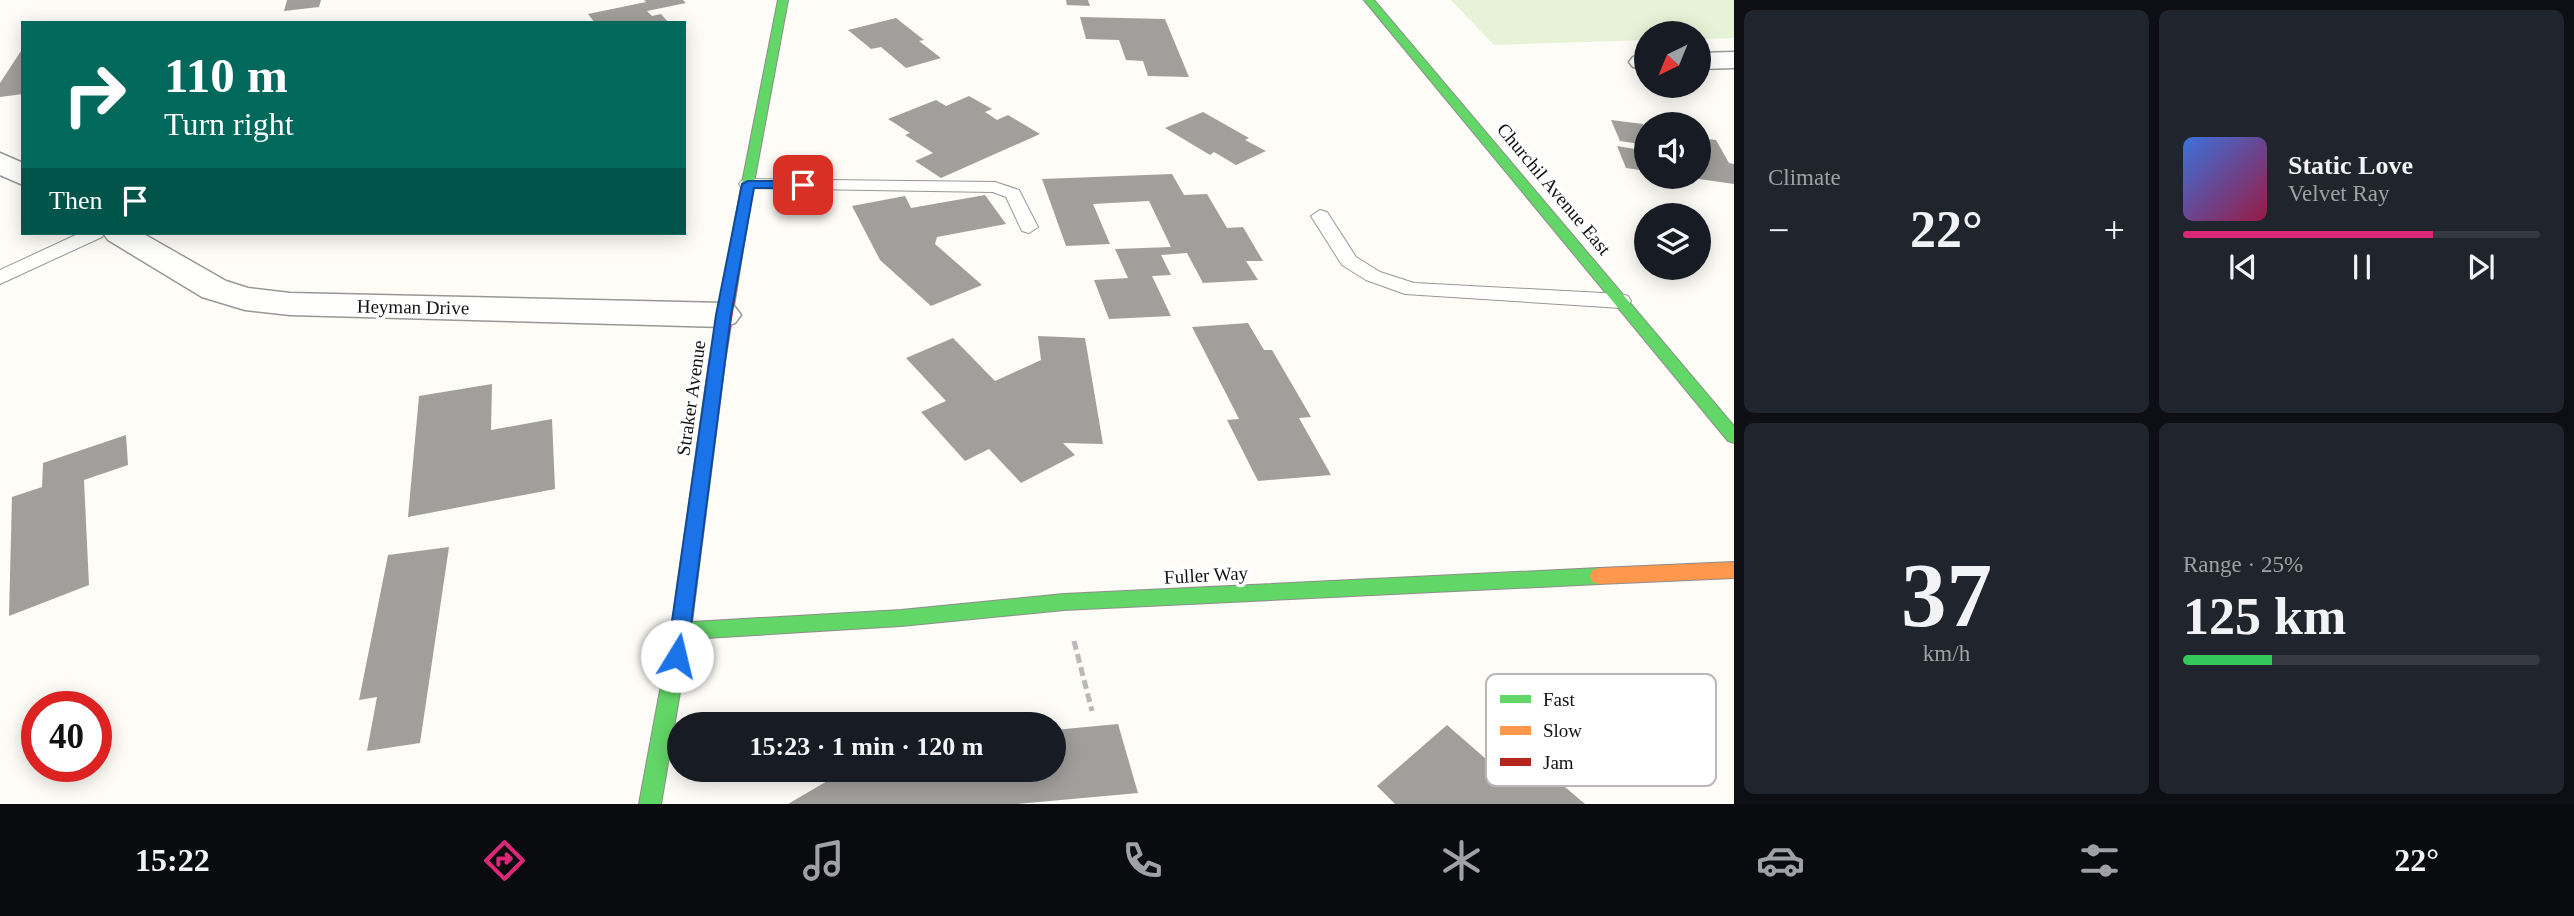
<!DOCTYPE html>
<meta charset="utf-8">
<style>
:root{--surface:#171b24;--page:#20242c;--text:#f1f3f6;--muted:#9ea1a6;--line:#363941;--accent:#db2777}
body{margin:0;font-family:"Times New Roman",serif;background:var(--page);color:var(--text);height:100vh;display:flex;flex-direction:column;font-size:26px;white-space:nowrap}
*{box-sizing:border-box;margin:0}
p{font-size:23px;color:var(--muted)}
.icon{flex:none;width:38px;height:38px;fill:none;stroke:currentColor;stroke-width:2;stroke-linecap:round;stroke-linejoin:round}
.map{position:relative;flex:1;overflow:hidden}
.side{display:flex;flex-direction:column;gap:10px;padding:10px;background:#0d0f14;width:840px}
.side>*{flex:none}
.guide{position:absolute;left:21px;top:21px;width:665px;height:214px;border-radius:0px;box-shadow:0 4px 18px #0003;background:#00695c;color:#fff;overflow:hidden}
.needle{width:46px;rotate:223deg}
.controls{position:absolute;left:1634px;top:21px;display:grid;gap:14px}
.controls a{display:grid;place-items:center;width:77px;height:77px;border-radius:50%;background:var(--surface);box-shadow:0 4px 18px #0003;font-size:35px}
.speed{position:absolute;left:21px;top:691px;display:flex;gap:14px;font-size:35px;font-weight:700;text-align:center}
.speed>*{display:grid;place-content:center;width:91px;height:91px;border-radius:50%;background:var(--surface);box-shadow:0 4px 18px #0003;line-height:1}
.speed .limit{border:10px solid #d22;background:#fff;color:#111}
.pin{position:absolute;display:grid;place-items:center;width:60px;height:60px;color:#fff;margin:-30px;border-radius:14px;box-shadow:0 4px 10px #0006}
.me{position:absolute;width:77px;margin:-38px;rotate:9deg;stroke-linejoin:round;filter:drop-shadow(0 0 5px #0008)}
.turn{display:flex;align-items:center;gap:24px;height:147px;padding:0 28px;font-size:32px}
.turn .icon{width:91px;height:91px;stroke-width:2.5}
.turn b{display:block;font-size:49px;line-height:60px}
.then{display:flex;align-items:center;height:66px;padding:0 28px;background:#0003;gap:14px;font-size:26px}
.big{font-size:52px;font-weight:700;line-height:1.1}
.side .tile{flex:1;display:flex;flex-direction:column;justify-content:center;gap:10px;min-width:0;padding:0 24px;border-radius:10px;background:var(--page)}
.side .dial{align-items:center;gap:0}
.dial b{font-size:91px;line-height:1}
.song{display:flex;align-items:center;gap:21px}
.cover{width:84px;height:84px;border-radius:10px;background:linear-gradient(135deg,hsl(220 70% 55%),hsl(340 70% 35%))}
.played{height:7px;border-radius:4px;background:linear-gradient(90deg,var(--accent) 70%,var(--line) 70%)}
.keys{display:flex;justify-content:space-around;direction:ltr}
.heat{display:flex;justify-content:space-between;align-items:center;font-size:38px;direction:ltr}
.charge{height:10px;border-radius:5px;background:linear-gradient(90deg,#34c759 25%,var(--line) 0)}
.side .tiles{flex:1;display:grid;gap:10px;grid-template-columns:repeat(2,1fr)}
.trip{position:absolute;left:667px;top:712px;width:399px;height:70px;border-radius:35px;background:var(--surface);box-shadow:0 4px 18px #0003;font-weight:700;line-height:70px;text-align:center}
.tab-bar{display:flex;height:112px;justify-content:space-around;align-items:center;background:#090b0e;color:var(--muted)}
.tab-bar .icon{width:49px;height:49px}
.tab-bar .selected{color:var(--accent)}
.tab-bar b{font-size:32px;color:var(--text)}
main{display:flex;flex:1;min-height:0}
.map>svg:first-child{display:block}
</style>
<main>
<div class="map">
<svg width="1734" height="804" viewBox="0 0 1734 804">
<rect width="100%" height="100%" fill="#fdfcf7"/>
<polygon fill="#e7f3d7" points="1451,0 1734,0 1734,38 1699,39 1699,33 1647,33 1647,40 1494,45"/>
<g fill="#a19f9c">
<polygon points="287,0 321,0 319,7 284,11"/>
<polygon points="644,0 683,0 686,3 647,11 652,16 661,14 669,23 595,23 588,14 646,2"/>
<polygon points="1066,0 1088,0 1090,6 1067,5"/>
<polygon points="1080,17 1165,19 1189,77 1148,76 1143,61 1126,60 1119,40 1086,39"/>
<polygon points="896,18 924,40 919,41 941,58 906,68 881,47 871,49 848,30"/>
<polygon points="23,48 23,94 0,97 0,83"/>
<polygon points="969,96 992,109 985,112 997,120 1008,115 1040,134 941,178 915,161 933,153 905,135 910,133 888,119 936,100 946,106"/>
<polygon points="1203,112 1249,138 1245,140 1266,151 1236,165 1214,152 1210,155 1165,128"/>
<polygon points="1611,120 1643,124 1647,130 1647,145 1620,141"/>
<polygon points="1699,138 1716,140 1729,163 1734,164 1734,184 1699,179"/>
<polygon points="1617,146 1647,151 1647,171 1626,168"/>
<polygon points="1172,174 1184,195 1207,194 1227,228 1243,227 1263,261 1246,261 1258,280 1203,283 1187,253 1161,255 1171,275 1152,276 1171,316 1109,319 1094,280 1128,278 1115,249 1171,247 1149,201 1093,204 1110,244 1066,246 1042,179"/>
<polygon points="985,195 1006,224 937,237 935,244 982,285 931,306 880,260 852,206 905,196 911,208"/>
<polygon points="1248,323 1264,350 1272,350 1311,417 1299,418 1331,475 1258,481 1227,420 1239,419 1192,327"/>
<polygon points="1038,336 1085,338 1103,444 1063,443 1075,455 1021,483 989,449 965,461 921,412 946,401 906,358 953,338 995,381 1041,360"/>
<polygon points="492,384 491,430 552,419 555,489 408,517 419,396"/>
<polygon points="126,435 128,465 84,480 89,585 9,616 12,497 42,487 43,463"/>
<polygon points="449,547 420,743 367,751 377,697 359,700 388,555"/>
<polygon points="1118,724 1138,793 1017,804 788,804 846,770 1054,770 1054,730"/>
<polygon points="1447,725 1501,772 1524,752 1585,804 1395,804 1377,786"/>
</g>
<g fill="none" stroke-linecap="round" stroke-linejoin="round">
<g stroke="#979795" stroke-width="2">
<g id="lane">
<polygon points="748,179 995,182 1019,190 1038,227 1029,233 1022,231 1006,197 993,192 742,188 739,184 742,180"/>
<polygon points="1320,210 1327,212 1356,257 1380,272 1414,283 1621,294 1628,296 1631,301 1628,306 1621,308 1405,294 1366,280 1342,265 1311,216"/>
<polygon points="80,233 104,233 102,237 0,284 0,270"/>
</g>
</g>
<g stroke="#979795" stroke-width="3">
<g id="street">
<polygon points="1734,52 1734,68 1699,69 1699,53"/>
<polygon points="1647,54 1647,70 1633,67 1629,62 1633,57"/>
<polygon points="0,153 23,163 23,185 0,175"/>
<polygon points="103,233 142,233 226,281 248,288 290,293 723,303 735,307 741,315 735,323 723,327 290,315 245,310 202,297 108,240"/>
</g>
</g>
<g stroke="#8e8d8b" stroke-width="2">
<g id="fast">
<polygon points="778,0 788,0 753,188 747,192 741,188"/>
<polygon points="1364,0 1374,0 1734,426 1734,443 1728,441"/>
<polygon points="717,357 725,362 692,622 901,610 1064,594 1599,568 1606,570 1608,576 1606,582 1599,584 1064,610 901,626 689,639 661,804 639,804 671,631 709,362"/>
</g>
</g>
<g stroke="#8e8d8b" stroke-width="2">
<polygon id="slow" points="1734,562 1734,578 1599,584 1592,582 1590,576 1592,570 1599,568"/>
</g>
<g stroke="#8e8d8b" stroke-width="2">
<polygon id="jam" points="747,184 753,188 725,362 717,367 709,362 741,188"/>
</g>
<polyline stroke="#b9b9b8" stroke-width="5" stroke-dasharray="9 4.5" stroke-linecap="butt" points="1074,641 1092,711"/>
<use href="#lane" fill="#fffffe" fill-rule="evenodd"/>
<use href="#street" fill="#fffffe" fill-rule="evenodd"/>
<use href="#fast" fill="#63d668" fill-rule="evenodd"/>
<use href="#slow" fill="#ff974d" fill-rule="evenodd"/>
<use href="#jam" fill="#b3261e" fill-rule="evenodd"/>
</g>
<polygon fill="#1a73e8" stroke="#114b97" stroke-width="2" points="803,181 807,182 807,188 754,188 731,315 687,656 684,662 677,665 669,662 667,656 716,315 742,184 748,181"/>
<g text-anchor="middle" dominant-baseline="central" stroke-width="7" stroke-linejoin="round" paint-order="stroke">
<g font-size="19" fill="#111" stroke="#fff">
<text transform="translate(1554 189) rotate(50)">Churchil Avenue East</text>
<text transform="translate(413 307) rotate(1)">Heyman Drive</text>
<text transform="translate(691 398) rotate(-82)">Straker Avenue</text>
<text transform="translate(1206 575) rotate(-3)">Fuller Way</text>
</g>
</g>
<rect x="1486" y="674" width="230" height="112" rx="10" fill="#fff" stroke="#b8b8b8" stroke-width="2"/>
<rect x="1500" y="695" width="31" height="8" fill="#63d668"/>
<rect x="1500" y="726" width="31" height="9" fill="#ff974d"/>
<rect x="1500" y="758" width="31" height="8" fill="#b3261e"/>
<g font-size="19" fill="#111">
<text x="1543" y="706">Fast</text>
<text x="1543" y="737">Slow</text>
<text x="1543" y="769">Jam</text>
</g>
</svg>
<div class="controls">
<a><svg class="needle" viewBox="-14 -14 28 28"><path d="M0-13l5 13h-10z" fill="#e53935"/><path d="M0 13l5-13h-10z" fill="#9ea1a6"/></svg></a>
<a><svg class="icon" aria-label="sound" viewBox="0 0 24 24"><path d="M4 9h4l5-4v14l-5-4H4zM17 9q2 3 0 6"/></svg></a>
<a><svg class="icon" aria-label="layers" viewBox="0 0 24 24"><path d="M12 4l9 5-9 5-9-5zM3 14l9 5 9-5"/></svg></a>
</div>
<div class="speed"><div class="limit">40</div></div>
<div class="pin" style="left:803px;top:185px;background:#d93025"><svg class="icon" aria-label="arrive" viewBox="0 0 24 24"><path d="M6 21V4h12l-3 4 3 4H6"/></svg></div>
<svg class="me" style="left:677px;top:656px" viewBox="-20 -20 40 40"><circle r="19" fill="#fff"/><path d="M0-13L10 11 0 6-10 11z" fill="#1a73e8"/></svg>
<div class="trip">15:23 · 1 min · 120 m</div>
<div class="guide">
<div class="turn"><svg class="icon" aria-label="right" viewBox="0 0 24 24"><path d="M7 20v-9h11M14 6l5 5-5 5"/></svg><div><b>110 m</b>Turn right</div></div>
<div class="then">Then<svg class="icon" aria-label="arrive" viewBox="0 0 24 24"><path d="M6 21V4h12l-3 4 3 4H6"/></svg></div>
</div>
</div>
<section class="side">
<div class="tiles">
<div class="tile"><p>Climate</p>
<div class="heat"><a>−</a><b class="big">22°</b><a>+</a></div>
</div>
<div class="tile">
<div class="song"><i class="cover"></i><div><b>Static Love</b><p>Velvet Ray</p></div></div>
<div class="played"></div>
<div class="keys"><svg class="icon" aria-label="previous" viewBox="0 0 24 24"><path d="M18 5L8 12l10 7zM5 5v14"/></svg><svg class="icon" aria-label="pause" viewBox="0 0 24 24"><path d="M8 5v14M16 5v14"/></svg><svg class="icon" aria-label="next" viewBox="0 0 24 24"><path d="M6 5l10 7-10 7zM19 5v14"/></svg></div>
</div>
<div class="tile dial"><b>37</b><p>km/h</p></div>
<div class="tile"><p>Range · 25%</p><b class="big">125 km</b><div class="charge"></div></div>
</div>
</section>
</main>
<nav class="tab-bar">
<b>15:22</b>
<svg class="icon selected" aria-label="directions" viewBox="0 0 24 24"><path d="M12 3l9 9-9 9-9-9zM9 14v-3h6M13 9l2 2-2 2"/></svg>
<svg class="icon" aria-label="music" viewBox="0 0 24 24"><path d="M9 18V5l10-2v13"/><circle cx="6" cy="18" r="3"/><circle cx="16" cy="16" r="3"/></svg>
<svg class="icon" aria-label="phone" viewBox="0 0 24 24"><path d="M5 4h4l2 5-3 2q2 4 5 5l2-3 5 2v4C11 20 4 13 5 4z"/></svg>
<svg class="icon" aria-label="climate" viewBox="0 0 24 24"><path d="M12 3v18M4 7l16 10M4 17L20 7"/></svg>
<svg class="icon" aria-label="car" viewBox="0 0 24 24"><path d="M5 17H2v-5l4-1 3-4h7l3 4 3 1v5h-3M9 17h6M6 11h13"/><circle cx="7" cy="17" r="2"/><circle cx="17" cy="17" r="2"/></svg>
<svg class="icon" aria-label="filters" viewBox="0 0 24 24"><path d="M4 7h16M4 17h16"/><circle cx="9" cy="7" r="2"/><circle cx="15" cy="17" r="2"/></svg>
<b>22°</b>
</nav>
